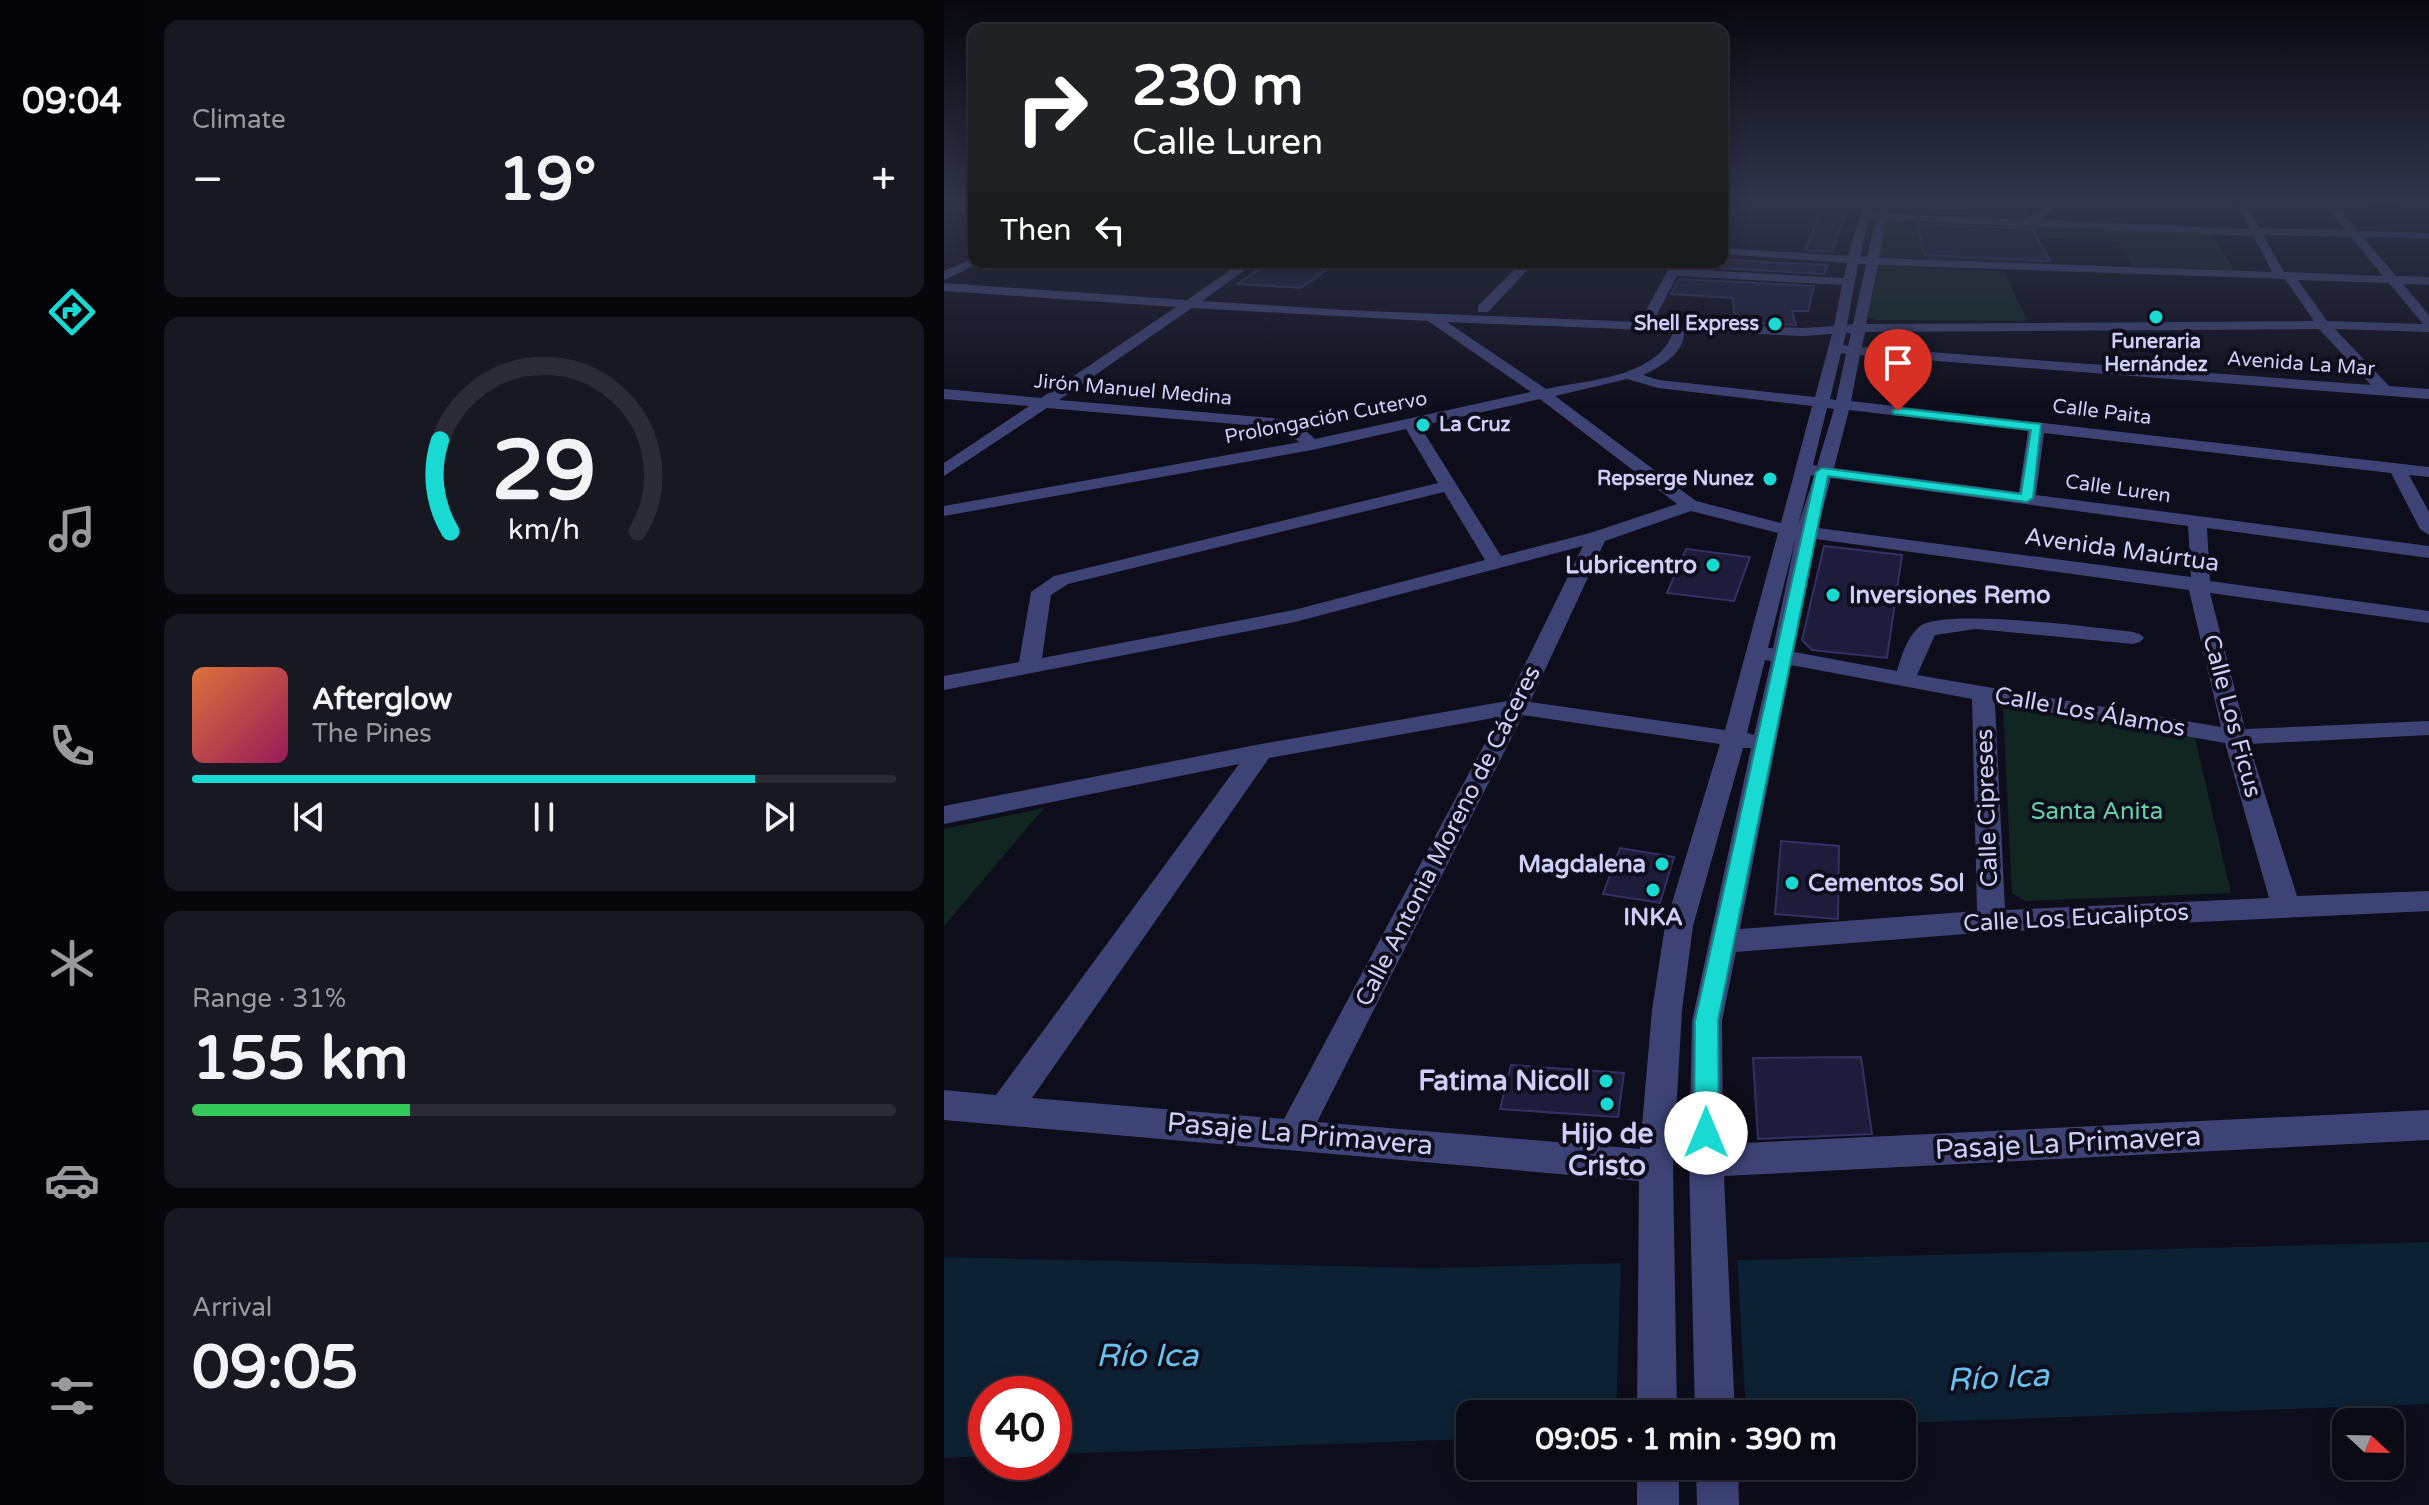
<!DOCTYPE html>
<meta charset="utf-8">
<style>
:root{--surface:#0a0a14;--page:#181822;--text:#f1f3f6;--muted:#999aa0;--line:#2a2b34;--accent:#18dad2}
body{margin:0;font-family:"Varela Round",sans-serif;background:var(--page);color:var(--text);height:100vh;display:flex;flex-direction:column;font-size:30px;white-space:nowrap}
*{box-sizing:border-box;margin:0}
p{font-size:26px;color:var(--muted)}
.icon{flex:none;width:44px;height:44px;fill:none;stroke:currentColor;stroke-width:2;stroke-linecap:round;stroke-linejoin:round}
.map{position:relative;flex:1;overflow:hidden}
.sheet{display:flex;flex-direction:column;gap:20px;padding:20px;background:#06060b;width:800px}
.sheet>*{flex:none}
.banner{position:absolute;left:24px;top:24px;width:760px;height:244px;border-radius:16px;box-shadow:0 4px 20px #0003,0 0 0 2px var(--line);background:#202124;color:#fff;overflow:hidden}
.needle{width:52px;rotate:112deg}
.buttons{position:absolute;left:1388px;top:1408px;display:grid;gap:16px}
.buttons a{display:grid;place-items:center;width:72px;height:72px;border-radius:16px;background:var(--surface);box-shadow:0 4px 20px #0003,0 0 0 2px var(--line);font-size:40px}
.speed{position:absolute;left:24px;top:1376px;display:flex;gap:16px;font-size:40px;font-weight:700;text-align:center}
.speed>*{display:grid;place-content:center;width:104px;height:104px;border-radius:50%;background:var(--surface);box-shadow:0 4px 20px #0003,0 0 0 2px var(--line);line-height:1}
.speed .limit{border:12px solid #d22;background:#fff;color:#111}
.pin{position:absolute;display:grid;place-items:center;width:68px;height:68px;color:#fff;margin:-82px -34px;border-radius:50% 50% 50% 0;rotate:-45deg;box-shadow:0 0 8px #0007}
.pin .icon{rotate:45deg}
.me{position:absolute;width:88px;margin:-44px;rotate:0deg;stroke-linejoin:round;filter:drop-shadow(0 0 6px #0008)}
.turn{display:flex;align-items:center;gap:28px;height:168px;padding:0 32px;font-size:36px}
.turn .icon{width:104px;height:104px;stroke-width:2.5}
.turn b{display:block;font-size:56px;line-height:68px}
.then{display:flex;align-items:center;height:76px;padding:0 32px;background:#0003;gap:16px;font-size:30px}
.big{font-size:60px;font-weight:700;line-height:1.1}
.sheet .widget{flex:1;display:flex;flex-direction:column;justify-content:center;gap:12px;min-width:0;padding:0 28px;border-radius:16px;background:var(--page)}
.sheet .dial{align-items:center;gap:0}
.dial svg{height:208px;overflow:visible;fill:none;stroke:var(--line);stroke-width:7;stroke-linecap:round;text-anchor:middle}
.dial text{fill:var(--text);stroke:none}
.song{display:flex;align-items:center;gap:24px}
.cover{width:96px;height:96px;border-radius:12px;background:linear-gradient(135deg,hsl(20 70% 55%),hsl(330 70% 35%))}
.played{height:8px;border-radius:4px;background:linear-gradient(90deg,var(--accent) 80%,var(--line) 80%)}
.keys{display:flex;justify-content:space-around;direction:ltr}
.heat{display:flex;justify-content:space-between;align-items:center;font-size:44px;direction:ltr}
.charge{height:12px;border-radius:6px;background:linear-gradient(90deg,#34c759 31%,var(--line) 0)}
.trip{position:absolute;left:512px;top:1400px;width:460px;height:80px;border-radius:16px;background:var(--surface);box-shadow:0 4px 20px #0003,0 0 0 2px var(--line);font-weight:700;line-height:80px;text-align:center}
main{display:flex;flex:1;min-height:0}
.tabs{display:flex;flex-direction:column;width:144px;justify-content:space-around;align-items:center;background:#040408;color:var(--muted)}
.tabs .icon{width:56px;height:56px}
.tabs .current{color:var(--accent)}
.tabs b{font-size:36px;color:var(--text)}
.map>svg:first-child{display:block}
</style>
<main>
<nav class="tabs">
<b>09:04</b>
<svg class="icon current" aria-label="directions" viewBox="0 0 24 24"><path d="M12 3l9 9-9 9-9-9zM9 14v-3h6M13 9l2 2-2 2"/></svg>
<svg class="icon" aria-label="music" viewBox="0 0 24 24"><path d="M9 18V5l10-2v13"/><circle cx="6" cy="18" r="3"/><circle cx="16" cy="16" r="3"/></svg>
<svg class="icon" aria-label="phone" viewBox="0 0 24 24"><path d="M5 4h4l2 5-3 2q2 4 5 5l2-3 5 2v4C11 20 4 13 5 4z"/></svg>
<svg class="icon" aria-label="climate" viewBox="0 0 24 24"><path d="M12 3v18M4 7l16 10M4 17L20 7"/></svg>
<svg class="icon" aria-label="car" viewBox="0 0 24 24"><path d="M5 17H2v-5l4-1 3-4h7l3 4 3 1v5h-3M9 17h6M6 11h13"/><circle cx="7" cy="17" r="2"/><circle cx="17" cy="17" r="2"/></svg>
<svg class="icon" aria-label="filters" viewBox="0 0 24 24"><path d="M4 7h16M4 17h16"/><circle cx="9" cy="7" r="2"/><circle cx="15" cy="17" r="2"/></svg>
</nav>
<section class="sheet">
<div class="widget"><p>Climate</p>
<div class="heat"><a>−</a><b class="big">19°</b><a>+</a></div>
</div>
<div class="widget dial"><svg viewBox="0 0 100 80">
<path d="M14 69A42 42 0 1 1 86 69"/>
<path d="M14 69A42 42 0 0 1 10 34" stroke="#18dad2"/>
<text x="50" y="56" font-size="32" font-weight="700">29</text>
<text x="50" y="72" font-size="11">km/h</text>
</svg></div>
<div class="widget">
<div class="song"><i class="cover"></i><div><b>Afterglow</b><p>The Pines</p></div></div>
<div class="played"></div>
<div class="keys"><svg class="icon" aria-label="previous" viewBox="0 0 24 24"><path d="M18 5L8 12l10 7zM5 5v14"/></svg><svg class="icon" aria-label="pause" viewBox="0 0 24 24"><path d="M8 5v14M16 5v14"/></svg><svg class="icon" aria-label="next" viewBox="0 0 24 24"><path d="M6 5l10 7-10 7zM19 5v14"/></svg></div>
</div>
<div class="widget"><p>Range · 31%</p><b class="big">155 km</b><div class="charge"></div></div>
<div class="widget"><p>Arrival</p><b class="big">09:05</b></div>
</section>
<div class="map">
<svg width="1485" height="1505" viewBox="0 0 1485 1505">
<rect width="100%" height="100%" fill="#0e0d1b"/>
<g fill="#112521">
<polygon points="942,220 953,220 967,226 1038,227 1044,224 1267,233 1290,270 1189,266 1174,241 1058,237 1070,262 935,257"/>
<polygon points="935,266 1060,271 1083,321 932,320 918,316 927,268"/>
<polygon points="1059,708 1251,738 1287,893 1081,901 1068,893"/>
<polygon points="100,808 0,926 0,829"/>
</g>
<polygon fill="#0d2134" points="1485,1242 1485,1404 958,1423 958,1414 526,1414 526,1439 110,1454 110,1394 42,1394 42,1456 0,1458 0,1257 486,1268"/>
<polygon fill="#0e0d1b" points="793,1256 802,1414 672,1414 677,1259"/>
<g fill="#1d1c3a" stroke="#333064" stroke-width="2">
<polygon points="967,200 997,200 997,208 1024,209 1053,204 1064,208 1074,201 1082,216 970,212"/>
<polygon points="876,213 901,214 888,252 861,250"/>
<polygon points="973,224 1089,229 1106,261 981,255"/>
<polygon points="778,259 822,262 884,265 880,274 743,266 746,262 778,262"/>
<polygon points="325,263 385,268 357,288 293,284"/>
<polygon points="735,279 870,286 864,311 848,311 852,325 791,322 789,298 727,294"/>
<polygon points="880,546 958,555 943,658 868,650 858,640"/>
<polygon points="742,549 806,557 790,601 723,593"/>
<polygon points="837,841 895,846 894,919 831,914"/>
<polygon points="676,848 730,857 716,903 659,894"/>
<polygon points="917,1057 928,1134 814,1139 809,1058"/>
<polygon points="567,1065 680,1073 674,1117 556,1109"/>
</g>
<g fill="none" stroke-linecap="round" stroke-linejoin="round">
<g fill="#3d4375" fill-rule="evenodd">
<path d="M893 200H930L927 213H933L936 200H946L944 214 1082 220 1108 200H1120L1095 220 1306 229 1290 200H1300L1316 228 1402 230 1377 200H1388L1414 231 1485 233V239L1419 237 1452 276 1485 277V285L1459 284 1485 315V332L1391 329 1445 386 1485 389V399L916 355 907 401 1485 467V477L1465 475 1485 512V535L1476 529 1447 473 1100 433 1092 495 1485 546V558L1263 528 1266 581 1485 611V623L1266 593 1301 729 1485 721V735L1305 744 1353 896 1485 891V911L1047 932 792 952 778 1021 779 1144 1485 1110V1140L780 1176 791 1414H751L745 1161 748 1021 807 748H799L749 926 738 1010 729 1166 733 1414H693L695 1181 0 1120V1090L52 1095 295 764 0 824V806L317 744 563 701 639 546 351 622 0 690V676L75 662 87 592 110 576 494 483 462 429 368 450 0 516V506L356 442 326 427 103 408 0 476V463L85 406 0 399V389L97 398 232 307 0 291V283L243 300 298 262H312L258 301 400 310 696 322 728 262H740L736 269 900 278 903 263 778 254V248L904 256 919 205ZM925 219H932L923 257H916ZM942 220 1309 236 1328 272 935 258ZM1319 235 1407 237 1439 276 1340 272ZM914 264H922L909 324 903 325ZM934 265 1341 279 1370 321 922 324ZM733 276 898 285 890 326 859 328 737 323 733 315 728 314 721 318 723 323 709 322ZM1354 280 1445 283 1479 324 1383 321ZM248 308 484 321 587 392 371 439 362 431 329 418 115 400ZM503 322 727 331 728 335C710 378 642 380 602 389ZM1375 329 1427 385 918 347 921 332ZM740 331 859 336 888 334 871 397 715 380 699 375C717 367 741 353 740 331ZM902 333H907L904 346 899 345ZM897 353 902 354 892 400 886 399ZM683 379 714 388 868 406 837 523 752 501 611 396ZM596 399 733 504 646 533 557 556 476 426ZM883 408 890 409 873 466 869 465ZM905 410 1084 431 1075 492 890 468ZM867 475 870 476 854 526ZM887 478 1244 526 1247 577 874 528ZM500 492 541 560 350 610 98 658 107 595 124 584ZM747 511 834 533 781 730 586 702 661 541ZM852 537 829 648H824ZM872 539 1245 590 1277 727 973 675 991 635 1032 629 1189 644 1196 642 1200 638 1196 634 1189 632C1153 628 997 607 975 627 963 637 957 657 953 671L850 652ZM821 660 827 661 810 735 803 733ZM847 665 1028 699 1033 911 796 929ZM1051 703 1281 743 1325 898 1061 910ZM579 715 776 744 721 926 708 1010 696 1149 373 1122ZM555 717 340 1119 88 1098 325 758Z"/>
<polygon points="1414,200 1485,200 1485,206 1419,203"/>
<polygon points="0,203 30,205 30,211 0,209"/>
<polygon points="30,258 30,262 36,262 34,264 0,280 0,271"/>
<polygon points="578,262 591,262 544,312 534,312 534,306"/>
<rect x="693" y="1466" width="42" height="39"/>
<polygon points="752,1466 794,1466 795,1505 753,1505"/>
</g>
</g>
<linearGradient id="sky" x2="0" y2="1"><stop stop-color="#08070f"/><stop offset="0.49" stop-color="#30354a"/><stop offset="1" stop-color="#30354a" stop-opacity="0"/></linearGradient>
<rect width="1485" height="411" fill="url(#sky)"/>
<polygon fill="#18dad2" stroke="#108e88" stroke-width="2" points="954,408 1097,424 1089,498 1083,502 884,476 774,1021 775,1133 771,1141 762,1145 753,1141 750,1133 751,1021 872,472 878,468 1077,494 1087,430 950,414 948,411"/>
<g fill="#18dad2" stroke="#0e0d1b" stroke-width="3">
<circle cx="1212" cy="317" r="8"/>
<circle cx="831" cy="324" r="8"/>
<circle cx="479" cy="425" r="8"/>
<circle cx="826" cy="479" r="8"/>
<circle cx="769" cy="565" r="8"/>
<circle cx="889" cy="595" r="8"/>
<circle cx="718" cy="864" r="8"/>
<circle cx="848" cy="883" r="8"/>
<circle cx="709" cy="890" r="8"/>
<circle cx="662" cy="1081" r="8"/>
<circle cx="663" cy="1104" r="8"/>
</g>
<g text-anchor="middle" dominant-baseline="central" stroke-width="8" stroke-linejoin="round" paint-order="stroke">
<g font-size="20" font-weight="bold" fill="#cdcff9" stroke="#0e0d1b" text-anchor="end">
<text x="815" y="324">Shell Express</text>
<text x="1212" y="342" text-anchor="middle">Funeraria<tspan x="1212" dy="23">Hernández</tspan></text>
<text x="495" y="425" text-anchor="start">La Cruz</text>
<text x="810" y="479">Repserge Nunez</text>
</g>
<g font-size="20" fill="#cdcff9" stroke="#0e0d1b">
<text transform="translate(1357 364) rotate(4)">Avenida La Mar</text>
<text transform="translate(189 390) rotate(5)">Jirón Manuel Medina</text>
<text transform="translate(1158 412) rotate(7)">Calle Paita</text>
<text transform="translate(382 418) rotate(-11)">Prolongación Cutervo</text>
<text transform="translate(1174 489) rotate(8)">Calle Luren</text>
</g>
<g font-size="24" fill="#cdcff9" stroke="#0e0d1b">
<text transform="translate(1178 550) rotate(8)">Avenida Maúrtua</text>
<text transform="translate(1146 712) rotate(10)">Calle Los Álamos</text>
<text transform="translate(1288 716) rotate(75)">Calle Los Ficus</text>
<text transform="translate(1043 808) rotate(-92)">Calle Cipreses</text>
<text transform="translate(504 836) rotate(-63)">Calle Antonia Moreno de Cáceres</text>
<text transform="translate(1132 918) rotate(-3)">Calle Los Eucaliptos</text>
</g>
<g font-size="24" font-weight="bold" fill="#cdcff9" stroke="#0e0d1b" text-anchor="end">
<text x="753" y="565">Lubricentro</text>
<text x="905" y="595" text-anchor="start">Inversiones Remo</text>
<text x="702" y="864">Magdalena</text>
<text x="864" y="883" text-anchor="start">Cementos Sol</text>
<text x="709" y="917" text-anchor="middle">INKA</text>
</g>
<g font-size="24" fill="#63d0a5" stroke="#0e0d1b">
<text x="1153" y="811">Santa Anita</text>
</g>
<g font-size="28" font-weight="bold" fill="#cdcff9" stroke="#0e0d1b" text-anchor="end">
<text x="646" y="1081">Fatima Nicoll</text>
<text x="663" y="1134" text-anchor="middle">Hijo de<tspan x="663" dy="32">Cristo</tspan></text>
</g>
<g font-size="28" fill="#cdcff9" stroke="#0e0d1b">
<text transform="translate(356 1134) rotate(5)">Pasaje La Primavera</text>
<text transform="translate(1124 1143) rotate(-3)">Pasaje La Primavera</text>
</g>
<g font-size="32" font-style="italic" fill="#67c3ee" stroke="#0e0d1b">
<text x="203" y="1356">Río Ica</text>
<text transform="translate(1054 1378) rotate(-3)">Río Ica</text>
</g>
</g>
</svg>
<div class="buttons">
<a><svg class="needle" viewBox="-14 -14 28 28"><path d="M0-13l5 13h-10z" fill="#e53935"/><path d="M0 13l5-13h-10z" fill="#999aa0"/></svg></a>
</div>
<div class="speed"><div class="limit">40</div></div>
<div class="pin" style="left:954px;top:411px;background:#d93025"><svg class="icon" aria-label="arrive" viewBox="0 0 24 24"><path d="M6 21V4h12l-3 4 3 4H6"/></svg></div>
<svg class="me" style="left:762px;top:1133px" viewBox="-20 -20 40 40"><circle r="19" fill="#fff"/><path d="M0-13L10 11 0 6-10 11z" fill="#18dad2"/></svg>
<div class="trip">09:05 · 1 min · 390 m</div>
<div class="banner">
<div class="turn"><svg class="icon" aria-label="right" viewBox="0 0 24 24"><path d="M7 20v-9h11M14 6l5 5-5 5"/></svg><div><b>230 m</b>Calle Luren</div></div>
<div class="then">Then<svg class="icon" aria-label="left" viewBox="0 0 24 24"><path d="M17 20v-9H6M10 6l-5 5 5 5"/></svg></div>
</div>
</div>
</main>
